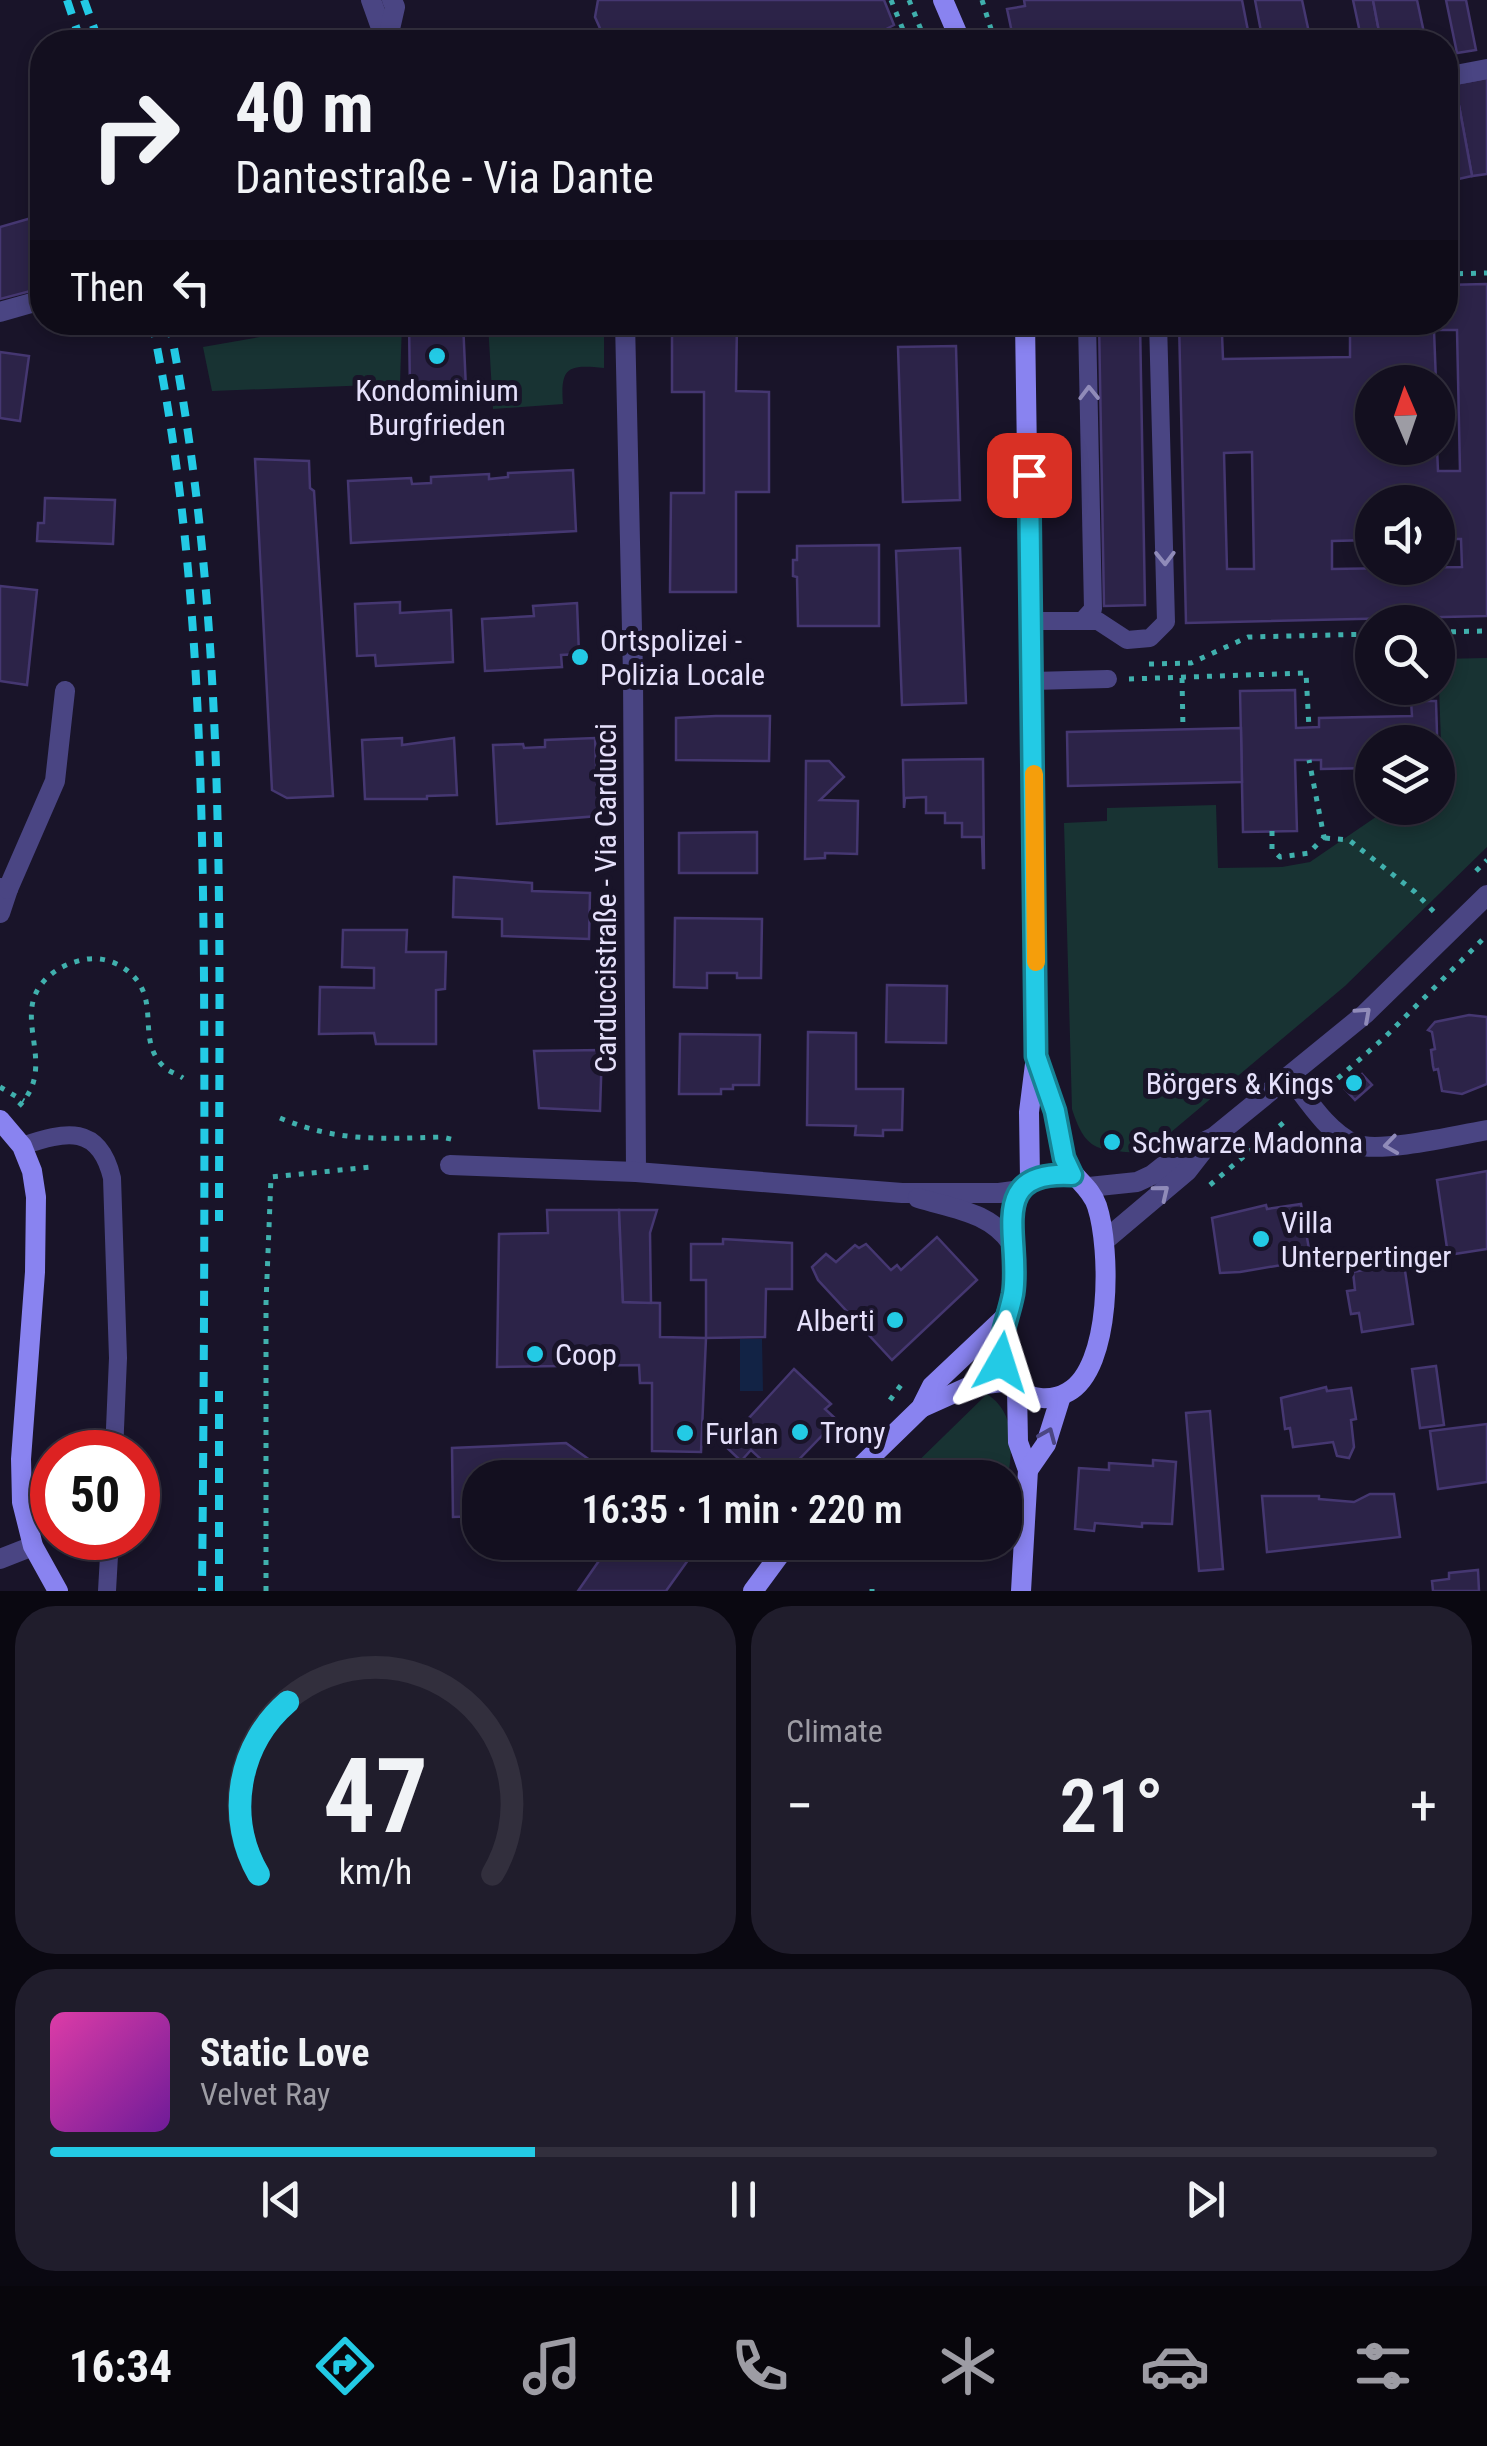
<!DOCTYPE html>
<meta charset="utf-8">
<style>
:root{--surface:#130f1f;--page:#201d2c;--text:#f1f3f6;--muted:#9d9ca4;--line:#322f3d;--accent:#23cae5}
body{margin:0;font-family:"Roboto Condensed",sans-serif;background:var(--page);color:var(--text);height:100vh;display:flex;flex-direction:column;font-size:38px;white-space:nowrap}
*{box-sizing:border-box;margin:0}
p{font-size:32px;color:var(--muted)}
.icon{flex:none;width:55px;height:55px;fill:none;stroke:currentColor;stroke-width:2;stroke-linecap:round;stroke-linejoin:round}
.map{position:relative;height:1591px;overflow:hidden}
.sheet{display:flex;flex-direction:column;gap:15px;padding:15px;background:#0a0811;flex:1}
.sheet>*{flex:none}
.hud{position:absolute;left:30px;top:30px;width:1428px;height:305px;border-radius:40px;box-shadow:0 5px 15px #0003,0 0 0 2px var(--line);background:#130f1f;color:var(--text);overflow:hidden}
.needle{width:65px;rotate:358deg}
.controls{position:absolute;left:1355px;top:365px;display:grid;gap:20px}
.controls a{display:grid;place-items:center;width:100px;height:100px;border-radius:50%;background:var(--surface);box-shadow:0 5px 15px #0003,0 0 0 2px var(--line);font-size:50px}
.speed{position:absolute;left:30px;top:1430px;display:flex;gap:20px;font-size:50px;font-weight:700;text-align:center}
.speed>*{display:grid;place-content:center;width:130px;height:130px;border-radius:50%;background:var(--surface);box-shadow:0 5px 15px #0003,0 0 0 2px var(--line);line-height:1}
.speed .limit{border:15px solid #d22;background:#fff;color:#111}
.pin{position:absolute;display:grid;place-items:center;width:85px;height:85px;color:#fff;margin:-42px;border-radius:20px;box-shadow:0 5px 15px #0006}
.me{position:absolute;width:110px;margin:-55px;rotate:6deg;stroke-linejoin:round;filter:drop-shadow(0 0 8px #0008)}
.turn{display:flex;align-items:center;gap:35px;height:210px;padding:0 40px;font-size:45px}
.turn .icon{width:130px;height:130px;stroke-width:2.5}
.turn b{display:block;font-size:70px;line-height:85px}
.then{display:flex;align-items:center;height:95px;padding:0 40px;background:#0003;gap:20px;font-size:38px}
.big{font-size:75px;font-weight:600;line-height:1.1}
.sheet .tile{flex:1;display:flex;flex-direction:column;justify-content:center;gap:15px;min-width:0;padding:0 35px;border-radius:40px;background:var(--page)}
.sheet .dial{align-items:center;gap:0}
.dial svg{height:260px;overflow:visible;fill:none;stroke:var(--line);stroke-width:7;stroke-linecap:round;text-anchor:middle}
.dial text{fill:var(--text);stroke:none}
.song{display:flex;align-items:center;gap:30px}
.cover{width:120px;height:120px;border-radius:15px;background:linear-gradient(135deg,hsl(320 70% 55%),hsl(280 70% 35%))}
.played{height:10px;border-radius:5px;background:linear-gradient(90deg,var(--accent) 35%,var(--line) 35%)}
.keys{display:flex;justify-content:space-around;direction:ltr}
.heat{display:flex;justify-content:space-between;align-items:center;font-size:55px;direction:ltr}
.sheet .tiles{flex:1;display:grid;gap:15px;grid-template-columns:1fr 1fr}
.tile:last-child{grid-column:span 2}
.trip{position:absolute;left:462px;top:1460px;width:560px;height:100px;border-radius:40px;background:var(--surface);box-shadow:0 5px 15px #0003,0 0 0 2px var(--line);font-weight:600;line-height:100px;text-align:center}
.tabs{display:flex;height:160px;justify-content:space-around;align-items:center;background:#08060c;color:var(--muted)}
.tabs .icon{width:70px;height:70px}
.tabs .active{color:var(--accent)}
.tabs b{font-size:45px;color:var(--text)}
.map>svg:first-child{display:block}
</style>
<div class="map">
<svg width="1487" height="1591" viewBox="0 0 1487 1591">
<rect width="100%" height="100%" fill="#191429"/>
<g fill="#183333">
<polygon points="340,323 402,323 400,384 212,391 203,347"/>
<path d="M488 323H604V368C568 364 560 367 563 404L493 409Z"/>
<path d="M1487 658V847L1345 986 1145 1154C1100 1148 1087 1156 1072 1109L1064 823 1107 821V808L1216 805 1218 868 1282 867 1310 862 1389 808H1438V774L1442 770 1438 659Z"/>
<path d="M987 1394C1022 1417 1010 1461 1005 1496V1478H901Z"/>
</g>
<polygon fill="#122345" points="740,1339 762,1339 763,1391 740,1391"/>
<g fill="#2c2348" stroke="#453771" stroke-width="2.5" fill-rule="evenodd">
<polygon points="598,0 884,0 894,25 861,42 606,42 595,17"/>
<polygon points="1024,0 1242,0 1250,41 1014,42 1007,9 1025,6"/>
<polygon points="1255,0 1302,0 1311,42 1263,42"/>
<polygon points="1353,0 1373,0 1381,42 1362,42"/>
<polygon points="1373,0 1417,0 1426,42 1381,42"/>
<polygon points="1446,0 1466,0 1476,50 1457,53"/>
<polygon points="1487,78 1487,174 1472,176 1455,84"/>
<polygon points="1455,84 1472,176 1445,182 1445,86"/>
<polygon points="42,215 42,288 0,299 0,227"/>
<path d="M1487 284V616L1186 623 1179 322H1445V285ZM1434 330H1457L1460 471H1438L1437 448H1372V382H1436ZM1350 332V357L1223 359 1222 334ZM1252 452 1254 569H1227L1224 453ZM1372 502H1438V539H1461L1462 567 1332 569V541L1372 540Z"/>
<polygon points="409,322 463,322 466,389 410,391"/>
<polygon points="672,322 737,322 736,391 769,392 769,492 736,492 736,592 670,592 671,493 704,493 704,392 672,392"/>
<polygon points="1099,322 1140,322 1145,605 1104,606"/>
<polygon points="956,346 960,500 903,502 898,347"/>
<polygon points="0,352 29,356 20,421 0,418"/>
<polygon points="255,459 309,461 310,488 314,491 333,796 287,798 272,790"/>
<polygon points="573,470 576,531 351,543 348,481 411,478 412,484 431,483 431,477 489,474 489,479 508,477 508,473"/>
<polygon points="45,498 115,500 113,544 37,541 38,523 44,523"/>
<polygon points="879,545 879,626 798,626 797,577 793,576 793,560 797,560 797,546"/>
<polygon points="960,548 966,703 902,705 896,551"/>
<polygon points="0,586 37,590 27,685 0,681"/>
<polygon points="400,602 400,613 451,610 453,662 376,666 375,655 357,656 355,604"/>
<polygon points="577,603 579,654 561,655 562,667 485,671 482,619 534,616 533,606"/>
<polygon points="1295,690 1296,728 1319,727 1319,718 1412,716 1411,701 1436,701 1438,766 1438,742 1372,742 1372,768 1321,769 1321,760 1295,760 1297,831 1243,832 1240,691"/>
<polygon points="716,716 770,716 769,761 676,760 676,718"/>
<polygon points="1241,728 1242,782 1068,786 1067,732"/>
<polygon points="402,738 402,745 454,738 457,795 427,796 427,799 365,799 362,740"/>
<polygon points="595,738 598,816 497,824 493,745 523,744 524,748 545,747 545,740"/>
<polygon points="983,759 984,868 983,868 982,837 962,837 962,823 945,823 945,813 926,813 926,797 905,798 904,808 903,760"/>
<polygon points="806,761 829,761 844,777 820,800 858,801 857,854 825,853 825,858 805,859"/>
<polygon points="757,832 757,873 679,873 679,833"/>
<polygon points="454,877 532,883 532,891 590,893 589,939 502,936 502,919 453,917"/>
<polygon points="675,918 762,919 761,978 737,978 737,973 707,973 707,988 674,987"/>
<polygon points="343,930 407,930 406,952 446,952 445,989 436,990 436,1044 376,1044 374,1033 319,1034 320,987 374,988 374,968 342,967"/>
<polygon points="887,985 947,986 946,1043 886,1042"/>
<polygon points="1469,1015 1487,1017 1487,1084 1462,1094 1442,1091 1438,1069 1434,1070 1433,1066 1431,1050 1435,1049 1432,1032 1428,1030 1435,1022"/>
<polygon points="808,1032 856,1033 856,1089 903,1089 902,1130 883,1130 883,1136 855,1135 856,1126 807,1125"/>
<polygon points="680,1034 760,1035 759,1085 733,1085 733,1089 721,1089 721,1094 679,1094"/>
<polygon points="602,1050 600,1111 539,1108 534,1051"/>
<polygon points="1362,1074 1372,1085 1355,1100 1345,1089"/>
<polygon points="1487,1171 1487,1249 1448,1255 1437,1180"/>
<polygon points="1301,1204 1311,1260 1240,1272 1220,1273 1212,1218 1266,1205 1267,1209"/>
<polygon points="547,1210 619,1210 623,1302 660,1303 660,1337 706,1338 701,1452 652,1451 652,1383 640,1383 639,1365 497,1367 499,1234 548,1233"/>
<polygon points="619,1210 657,1210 650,1233 651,1303 623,1302"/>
<polygon points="937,1237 977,1280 892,1360 818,1280 812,1267 826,1254 836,1262 855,1245 859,1248 866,1244 891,1270 897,1265 901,1270"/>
<polygon points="723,1239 792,1243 792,1289 766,1289 765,1337 706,1338 706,1280 691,1280 691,1244 723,1244"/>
<polygon points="1387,1258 1388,1267 1404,1264 1413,1324 1362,1332 1359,1313 1351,1314 1347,1291 1355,1290 1353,1272 1369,1269 1368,1261"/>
<polygon points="1436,1366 1444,1425 1420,1428 1412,1369"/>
<polygon points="794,1369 831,1404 825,1409 837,1420 781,1478 751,1450 741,1461 724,1445"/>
<polygon points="1326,1387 1327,1391 1351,1388 1356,1419 1351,1420 1354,1447 1349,1458 1337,1456 1333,1442 1293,1447 1290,1428 1285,1429 1281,1398"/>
<polygon points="1210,1411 1223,1569 1199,1571 1186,1413"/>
<polygon points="1487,1424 1487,1482 1438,1489 1430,1431"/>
<polygon points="566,1443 615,1478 480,1478 480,1516 453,1517 452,1448"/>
<polygon points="1153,1460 1176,1462 1172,1524 1142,1523 1142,1527 1095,1523 1094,1531 1075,1529 1079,1468 1109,1470 1109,1463 1153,1466"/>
<polygon points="1370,1494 1394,1494 1400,1537 1267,1552 1262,1496 1319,1496 1319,1499 1354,1502"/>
<polygon points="585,1542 701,1542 666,1591 578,1591 603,1555"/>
<polygon points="1478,1570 1479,1591 1433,1591 1432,1581 1449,1579 1449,1573"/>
</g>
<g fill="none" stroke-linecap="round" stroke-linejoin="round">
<g stroke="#40b0ad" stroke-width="5" stroke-dasharray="5 8" stroke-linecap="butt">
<polyline points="891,0 908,42"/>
<polyline points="909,0 926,42"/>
<polyline points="982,0 995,42"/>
<polyline points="1445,274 1487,273"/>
<polyline points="1438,632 1487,631"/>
<polyline points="1149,664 1191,663 1248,637 1372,634"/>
<polyline points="1182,678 1183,730"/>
<polyline points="1129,679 1306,673 1309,728"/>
<polyline points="1272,831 1272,849 1280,857 1309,853 1324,837 1309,760"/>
<polyline points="1325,838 1349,840 1415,892 1435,913"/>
<polyline points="1476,871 1487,860"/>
<polyline points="0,1087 24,1101"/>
<polyline points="1328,1087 1384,1038 1487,935"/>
<path d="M19 1106C56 1068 17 1025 38 989 48 973 64 964 82 960 94 957 107 959 119 965 167 993 133 1036 163 1066 167 1071 177 1074 183 1078"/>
<path d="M280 1118C337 1142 381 1139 442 1137L455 1140"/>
<polyline points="1210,1185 1289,1118"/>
<polyline points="890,1400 904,1381"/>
<polyline points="266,1591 266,1303 271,1177 371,1167"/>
<polyline points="872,1591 872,1589"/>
</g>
<g stroke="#4a4583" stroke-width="18">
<polyline points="1083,620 1093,609 1087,322"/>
<polyline points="1032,621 1098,621 1127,640 1150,638 1166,622 1158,322"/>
<polyline points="1033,681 1108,679"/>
<path d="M22 1146C66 1131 99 1124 112 1178L118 1358 114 1452"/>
<polyline points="107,1591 110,1538"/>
</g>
<g stroke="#4a4583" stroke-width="20">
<polyline points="371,0 386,42"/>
<polyline points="387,42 395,7 392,0"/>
<polyline points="1445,77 1487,69"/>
<polyline points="0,312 42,300"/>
<polyline points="625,322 633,674 636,1172"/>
<polyline points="0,888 8,889 0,913"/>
<polyline points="8,889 55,781 65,691"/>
<path d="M1290 1077C1307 1099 1328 1133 1355 1144 1378 1154 1459 1135 1487 1130"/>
<polyline points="450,1165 636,1172 902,1193 999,1193 1020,1190"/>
<polyline points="1089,1187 1137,1182 1152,1175 1176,1156 1214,1137 1365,1014 1487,895"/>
<path d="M918 1198C954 1209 990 1212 1012 1244"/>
<polyline points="1104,1241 1187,1171 1208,1144"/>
<polyline points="0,1559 33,1546"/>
</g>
<g stroke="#8983f0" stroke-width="20">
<polyline points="943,0 961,42"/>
<polyline points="1025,322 1036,1056 1029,1112 1030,1179"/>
<path d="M1039 1062C1044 1079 1051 1096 1055 1113 1059 1127 1059 1143 1064 1158 1071 1178 1090 1185 1097 1206 1111 1249 1112 1368 1068 1392 1053 1401 1032 1400 1018 1390 991 1371 999 1330 1009 1305 1030 1252 975 1170 1072 1175"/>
<polyline points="0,1120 22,1146 32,1171 36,1197 35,1272 21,1459 22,1502 33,1546 58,1591"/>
<polyline points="1017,1389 1018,1442 1028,1470 1021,1591"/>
<polyline points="921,1408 970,1386 1010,1381"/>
<polyline points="1028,1470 1046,1444 1061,1396"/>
<polyline points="849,1478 921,1408 932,1386 1003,1319"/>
<polyline points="753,1591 789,1542"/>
</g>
<g stroke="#23cae5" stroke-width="8" stroke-dasharray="15 12" stroke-linecap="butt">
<polyline points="67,0 81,42"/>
<polyline points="84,0 99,42"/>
<path d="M152 322C197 539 202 757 204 978 205 1182 204 1387 202 1591"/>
<path d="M169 322C228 619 219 920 219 1221"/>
<polyline points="219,1591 219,1391"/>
</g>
</g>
<defs><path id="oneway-chevron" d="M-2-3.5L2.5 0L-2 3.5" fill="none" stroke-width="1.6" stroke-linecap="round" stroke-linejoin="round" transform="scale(2.5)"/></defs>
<g stroke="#908bb9">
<use href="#oneway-chevron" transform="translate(1089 393) rotate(-91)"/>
<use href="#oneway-chevron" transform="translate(1165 558) rotate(89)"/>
<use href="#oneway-chevron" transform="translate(1364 1014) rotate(-42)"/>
<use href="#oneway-chevron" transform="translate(1391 1145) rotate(172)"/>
<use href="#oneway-chevron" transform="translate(1162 1192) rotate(-39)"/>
</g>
<use stroke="#4b4683" href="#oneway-chevron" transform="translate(1048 1435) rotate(-67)"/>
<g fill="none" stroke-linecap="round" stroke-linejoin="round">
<g stroke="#178395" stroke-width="25">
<path id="route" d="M1001 1362C999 1333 1008 1320 1013 1294 1022 1239 984 1170 1072 1175L1064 1158 1055 1111 1036 1056 1029 475"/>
</g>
<use href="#route" stroke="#23cae5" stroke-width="18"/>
<polyline stroke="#f59e0b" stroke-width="18" points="1034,774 1036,962"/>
</g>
<g fill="#23cae5" stroke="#191429" stroke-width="4">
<circle cx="437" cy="356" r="10"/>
<circle cx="580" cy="657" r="10"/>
<circle cx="1354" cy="1083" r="10"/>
<circle cx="1112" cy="1142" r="10"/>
<circle cx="1261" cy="1239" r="10"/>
<circle cx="895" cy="1320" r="10"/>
<circle cx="535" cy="1354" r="10"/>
<circle cx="800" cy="1432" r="10"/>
<circle cx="685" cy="1433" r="10"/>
</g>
<g text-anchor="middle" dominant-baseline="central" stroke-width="10" stroke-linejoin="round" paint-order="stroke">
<g font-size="30" fill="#e5e0fb" stroke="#191429" text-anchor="start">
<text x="437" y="390" text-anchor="middle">Kondominium<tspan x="437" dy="34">Burgfrieden</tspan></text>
<text x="600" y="640">Ortspolizei -<tspan x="600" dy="34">Polizia Locale</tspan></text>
<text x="1334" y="1083" text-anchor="end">Börgers &amp; Kings</text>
<text x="1132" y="1142">Schwarze Madonna</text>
<text x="1281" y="1222">Villa<tspan x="1281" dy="34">Unterpertinger</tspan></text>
<text x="875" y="1320" text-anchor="end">Alberti</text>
<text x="555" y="1354">Coop</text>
<text x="820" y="1432">Trony</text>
<text x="705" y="1433">Furlan</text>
</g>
<g font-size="30" fill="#e5e0fb" stroke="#191429">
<text transform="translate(605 898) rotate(-90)">Carduccistraße - Via Carducci</text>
</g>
</g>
</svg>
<div class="controls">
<a><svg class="needle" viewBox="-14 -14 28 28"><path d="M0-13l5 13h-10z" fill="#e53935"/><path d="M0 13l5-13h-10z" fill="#9d9ca4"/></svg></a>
<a><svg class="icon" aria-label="sound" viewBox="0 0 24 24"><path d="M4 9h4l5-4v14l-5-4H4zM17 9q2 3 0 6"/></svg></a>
<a><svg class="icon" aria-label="search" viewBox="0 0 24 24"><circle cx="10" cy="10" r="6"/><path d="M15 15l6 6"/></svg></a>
<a><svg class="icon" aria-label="layers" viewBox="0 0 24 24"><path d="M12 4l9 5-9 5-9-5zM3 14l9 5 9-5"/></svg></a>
</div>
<div class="speed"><div class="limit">50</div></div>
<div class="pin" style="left:1029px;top:475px;background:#d93025"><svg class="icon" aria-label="arrive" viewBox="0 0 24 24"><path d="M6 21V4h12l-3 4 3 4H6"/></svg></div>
<svg class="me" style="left:1001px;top:1362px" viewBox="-20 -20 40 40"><path d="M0-17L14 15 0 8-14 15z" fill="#23cae5" stroke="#fff" stroke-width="4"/></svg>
<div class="trip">16:35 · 1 min · 220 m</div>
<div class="hud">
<div class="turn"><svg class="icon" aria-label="right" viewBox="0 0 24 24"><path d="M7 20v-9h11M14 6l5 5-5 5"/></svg><div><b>40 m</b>Dantestraße - Via Dante</div></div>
<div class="then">Then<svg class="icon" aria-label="left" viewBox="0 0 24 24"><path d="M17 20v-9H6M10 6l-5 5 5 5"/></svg></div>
</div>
</div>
<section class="sheet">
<div class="tiles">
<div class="tile dial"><svg viewBox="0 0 100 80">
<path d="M14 69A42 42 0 1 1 86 69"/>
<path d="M14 69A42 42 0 0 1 23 16" stroke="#23cae5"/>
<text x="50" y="56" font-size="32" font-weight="700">47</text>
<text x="50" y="72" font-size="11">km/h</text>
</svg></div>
<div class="tile"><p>Climate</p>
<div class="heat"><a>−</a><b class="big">21°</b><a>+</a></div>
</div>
<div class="tile">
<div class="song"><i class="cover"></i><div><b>Static Love</b><p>Velvet Ray</p></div></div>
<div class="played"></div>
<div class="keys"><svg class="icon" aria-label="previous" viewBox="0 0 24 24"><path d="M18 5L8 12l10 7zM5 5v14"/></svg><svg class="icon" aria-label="pause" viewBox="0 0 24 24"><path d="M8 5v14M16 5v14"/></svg><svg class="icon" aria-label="next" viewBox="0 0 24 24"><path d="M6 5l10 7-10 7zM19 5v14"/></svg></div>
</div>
</div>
</section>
<nav class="tabs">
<b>16:34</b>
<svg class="icon active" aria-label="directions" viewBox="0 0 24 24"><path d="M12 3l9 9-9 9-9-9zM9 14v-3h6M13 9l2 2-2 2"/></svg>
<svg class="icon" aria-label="music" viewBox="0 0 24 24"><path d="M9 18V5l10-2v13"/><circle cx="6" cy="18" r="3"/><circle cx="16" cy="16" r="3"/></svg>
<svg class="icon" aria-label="phone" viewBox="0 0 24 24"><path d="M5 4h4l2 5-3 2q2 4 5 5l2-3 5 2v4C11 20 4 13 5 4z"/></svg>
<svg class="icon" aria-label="climate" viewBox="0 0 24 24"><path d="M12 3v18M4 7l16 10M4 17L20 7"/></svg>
<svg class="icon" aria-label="car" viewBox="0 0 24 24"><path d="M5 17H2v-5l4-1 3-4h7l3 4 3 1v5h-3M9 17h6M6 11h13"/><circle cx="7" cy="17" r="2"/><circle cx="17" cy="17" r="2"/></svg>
<svg class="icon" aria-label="filters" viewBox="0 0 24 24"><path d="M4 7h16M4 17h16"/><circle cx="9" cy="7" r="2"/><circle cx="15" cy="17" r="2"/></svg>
</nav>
